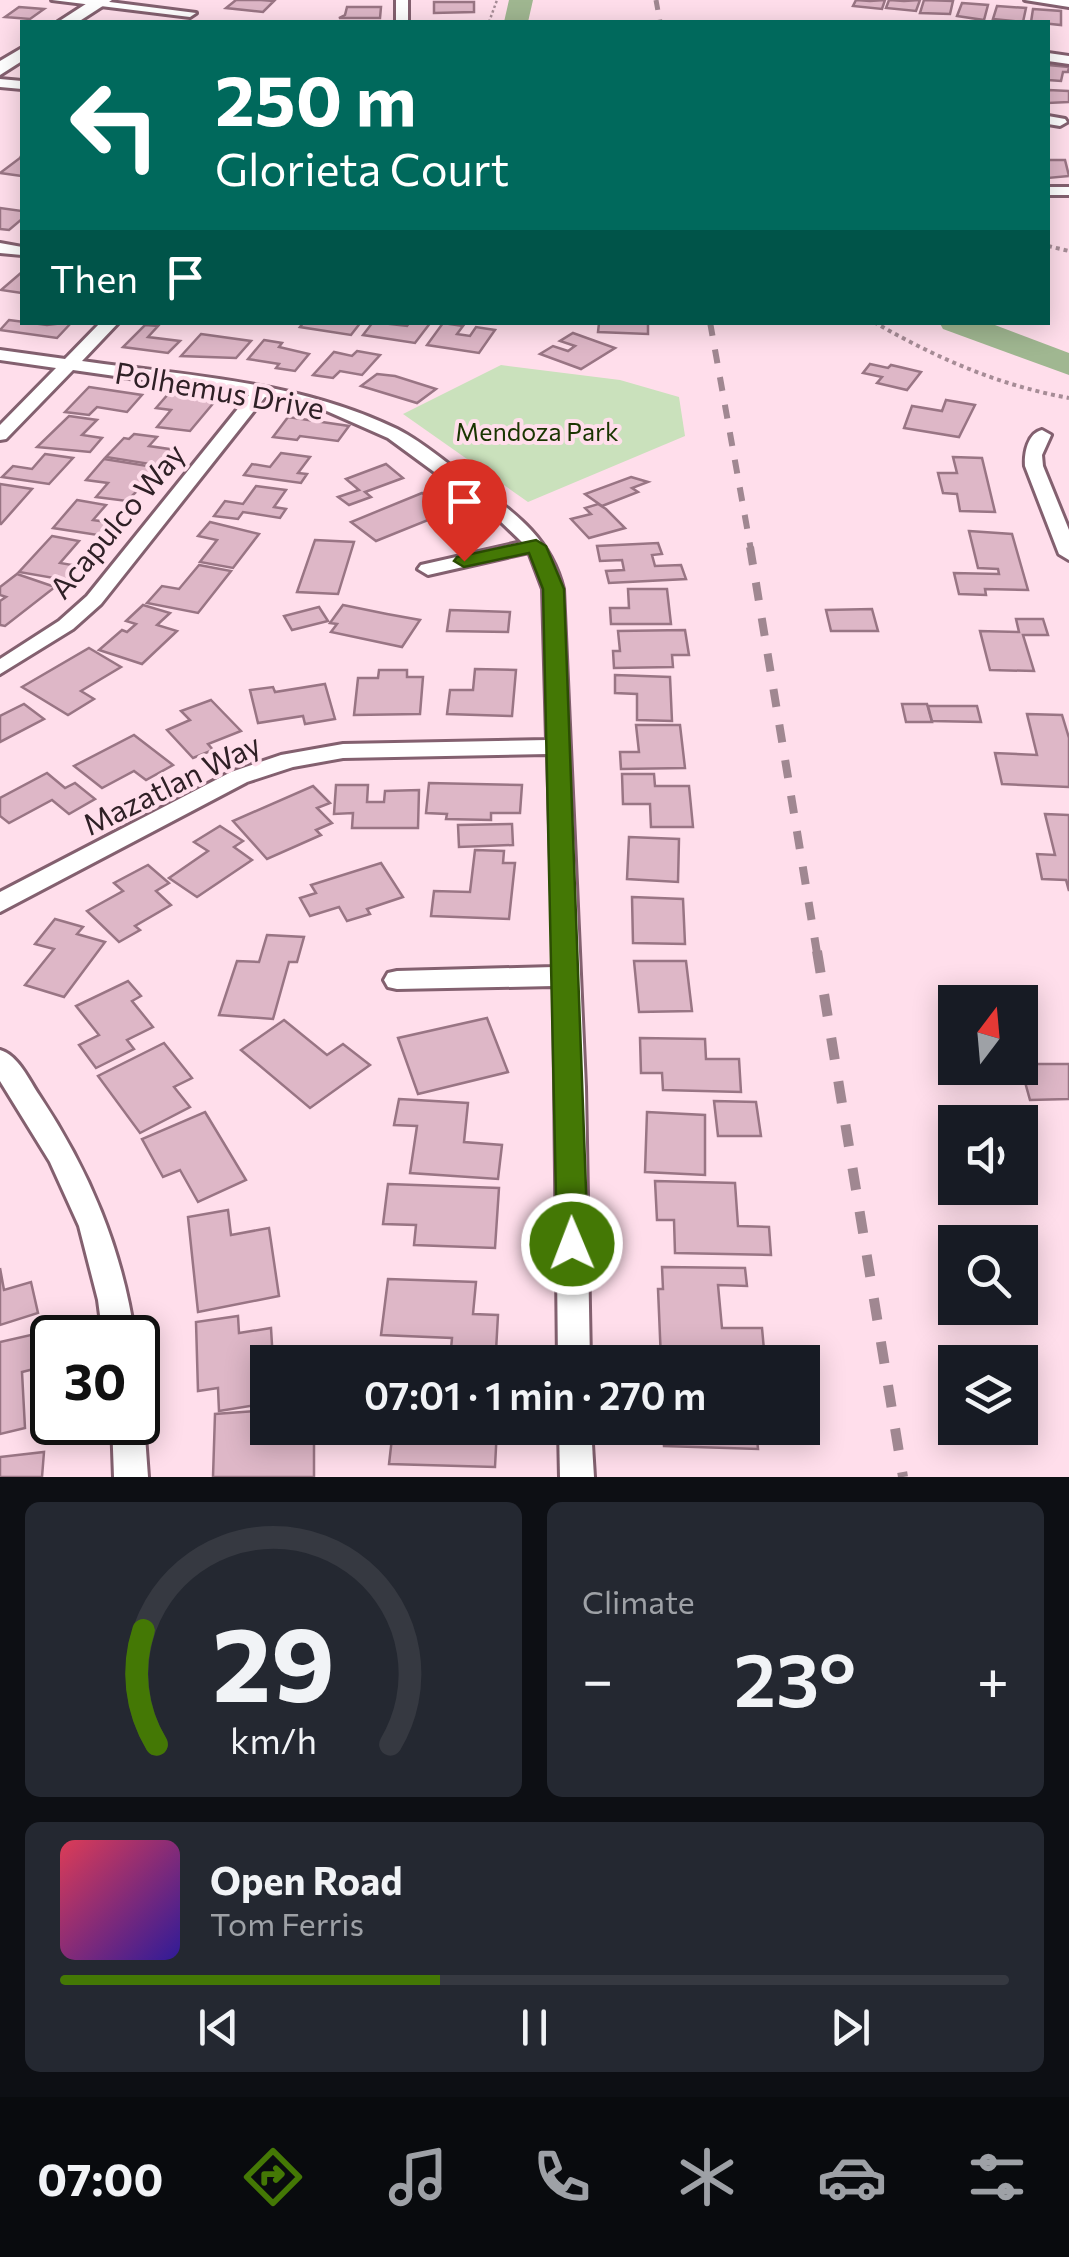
<!DOCTYPE html>
<meta charset="utf-8">
<style>
:root{--surface:#171b24;--page:#242831;--text:#f1f3f6;--muted:#9ea1a6;--line:#363941;--accent:#447805}
body{margin:0;font-family:Commissioner,sans-serif;background:var(--page);color:var(--text);height:100vh;display:flex;flex-direction:column;font-size:38px;white-space:nowrap}
*{box-sizing:border-box;margin:0}
p{font-size:32px;color:var(--muted)}
.icon{flex:none;width:55px;height:55px;fill:none;stroke:currentColor;stroke-width:2;stroke-linecap:round;stroke-linejoin:round}
.map{position:relative;height:1477px;overflow:hidden}
.details{display:flex;flex-direction:column;gap:25px;padding:25px;background:#0d0f14;flex:1}
.details>*{flex:none}
.banner{position:absolute;left:20px;top:20px;width:1030px;height:305px;border-radius:0px;box-shadow:0 5px 25px #0003;background:#00695c;color:#fff;overflow:hidden}
.needle{width:65px;rotate:16deg}
.buttons{position:absolute;left:938px;top:985px;display:grid;gap:20px}
.buttons a{display:grid;place-items:center;width:100px;height:100px;border-radius:0px;background:var(--surface);box-shadow:0 5px 25px #0003;font-size:50px}
.speed{position:absolute;left:30px;top:1315px;display:flex;gap:20px;font-size:50px;font-weight:700;text-align:center}
.speed>*{display:grid;place-content:center;width:130px;height:130px;border-radius:50%;background:var(--surface);box-shadow:0 5px 25px #0003;line-height:1}
.speed .limit{border:5px solid #111;border-radius:15px;background:#fff;color:#111}
.pin{position:absolute;display:grid;place-items:center;width:85px;height:85px;color:#fff;margin:-102px -42px;border-radius:50% 50% 50% 0;rotate:-45deg;box-shadow:0 0 10px #0007}
.pin .icon{rotate:45deg}
.me{position:absolute;width:110px;margin:-55px;rotate:359deg;stroke-linejoin:round;filter:drop-shadow(0 0 8px #0008)}
.turn{display:flex;align-items:center;gap:35px;height:210px;padding:0 30px;font-size:45px}
.turn .icon{width:130px;height:130px;stroke-width:2.5}
.turn b{display:block;font-size:70px;line-height:85px}
.then{display:flex;align-items:center;height:95px;padding:0 30px;background:#0003;gap:20px;font-size:38px}
.big{font-size:75px;font-weight:600;line-height:1.1}
.details .widget{flex:1;display:flex;flex-direction:column;justify-content:center;gap:15px;min-width:0;padding:0 35px;border-radius:15px;background:var(--page)}
.details .dial{align-items:center;gap:0}
.dial svg{height:260px;overflow:visible;fill:none;stroke:var(--line);stroke-width:7;stroke-linecap:round;text-anchor:middle}
.dial text{fill:var(--text);stroke:none}
.song{display:flex;align-items:center;gap:30px}
.cover{width:120px;height:120px;border-radius:15px;background:linear-gradient(135deg,hsl(350 70% 55%),hsl(250 70% 35%))}
.played{height:10px;border-radius:5px;background:linear-gradient(90deg,var(--accent) 40%,var(--line) 40%)}
.keys{display:flex;justify-content:space-around;direction:ltr}
.heat{display:flex;justify-content:space-between;align-items:center;font-size:55px;direction:ltr}
.details .tiles{flex:1;display:grid;gap:25px;grid-template-columns:1fr 1fr}
.widget:last-child{grid-column:span 2}
.trip{position:absolute;left:250px;top:1345px;width:570px;height:100px;border-radius:0px;background:var(--surface);box-shadow:0 5px 25px #0003;font-weight:600;line-height:100px;text-align:center}
.tab-bar{display:flex;height:160px;justify-content:space-around;align-items:center;background:#090b0e;color:var(--muted)}
.tab-bar .icon{width:70px;height:70px}
.tab-bar .selected{color:var(--accent)}
.tab-bar b{font-size:45px;color:var(--text)}
.map>svg:first-child{display:block}
</style>
<div class="map">
<svg width="1069" height="1477" viewBox="0 0 1069 1477">
<rect width="100%" height="100%" fill="#ffdeeb"/>
<polygon fill="#cae1bc" points="501,365 620,380 679,397 685,436 528,502 403,414"/>
<g fill="none" stroke-linecap="round" stroke-linejoin="round">
<g fill="#a0b791" fill-rule="evenodd">
<polygon points="509,0 533,0 528,22 504,22"/>
<polygon points="939,322 987,322 1069,353 1069,375 943,329"/>
</g>
</g>
<g fill="#deb7c7" stroke="#997584" stroke-width="2.5">
<polygon points="236,0 261,0 274,1 263,12 226,8"/>
<polygon points="856,0 870,1 885,0 882,9 853,6"/>
<polygon points="889,0 904,1 920,0 916,11 886,8"/>
<polygon points="924,0 953,1 950,14 920,13"/>
<polygon points="434,2 474,2 474,12 434,13"/>
<polygon points="962,3 988,5 984,20 957,16"/>
<polygon points="997,6 1026,8 1023,22 993,19"/>
<polygon points="19,7 44,9 30,19 5,17"/>
<polygon points="347,7 381,7 380,18 339,18 345,15"/>
<polygon points="1033,9 1061,11 1061,25 1031,22"/>
<polygon points="1048,65 1069,67 1068,72 1063,72 1061,81 1048,80"/>
<polygon points="1048,90 1069,91 1069,102 1048,103"/>
<polygon points="22,154 22,176 0,173 20,158"/>
<polygon points="1048,160 1065,160 1069,176 1048,178"/>
<polygon points="0,208 22,211 22,219 9,230 0,229"/>
<polygon points="22,272 22,293 1,290"/>
<polygon points="9,320 47,325 72,322 57,338 0,330"/>
<polygon points="304,322 361,322 351,335 300,327"/>
<polygon points="373,322 407,326 410,322 431,322 415,343 363,335"/>
<polygon points="648,322 648,334 598,332 599,323"/>
<polygon points="443,323 463,326 457,334 470,336 476,327 495,330 479,353 427,345"/>
<polygon points="145,325 158,326 148,337 180,341 168,353 123,347"/>
<polygon points="573,333 615,348 581,369 540,354 553,346 568,351 575,346 560,341"/>
<polygon points="201,334 251,341 236,358 181,356"/>
<polygon points="264,340 282,343 279,347 309,354 295,371 276,368 279,364 248,359"/>
<polygon points="357,351 380,355 362,375 340,371 333,378 313,375 334,352 352,356"/>
<polygon points="870,364 888,368 891,365 921,372 907,390 877,383 882,377 863,373"/>
<polygon points="377,374 395,376 436,389 417,403 361,386"/>
<polygon points="89,387 142,395 127,412 97,407 89,415 65,412"/>
<polygon points="169,393 216,400 190,431 157,427 171,410 156,408"/>
<polygon points="946,400 975,405 959,437 904,428 912,406 942,411"/>
<polygon points="69,416 97,420 82,435 102,438 90,452 37,447"/>
<polygon points="288,417 349,426 338,441 300,436 297,440 273,437"/>
<polygon points="134,434 157,437 149,446 176,450 162,466 106,457 124,438 129,439"/>
<polygon points="281,453 310,457 298,473 307,474 301,483 244,475 252,464 270,467"/>
<polygon points="45,454 73,458 49,484 2,477 13,466 32,469"/>
<polygon points="953,457 982,458 995,512 960,511 957,494 943,493 938,473 957,473"/>
<polygon points="104,459 160,468 127,501 96,497 108,483 86,480"/>
<polygon points="386,464 403,478 365,492 371,497 349,505 338,497 359,490 346,479"/>
<polygon points="631,477 648,482 632,488 638,492 602,506 585,494"/>
<polygon points="0,484 32,489 1,524 0,524"/>
<polygon points="256,486 286,490 274,507 286,509 280,518 243,512 238,519 214,516 225,501 243,504"/>
<polygon points="422,493 448,512 376,541 351,522"/>
<polygon points="77,500 106,505 93,520 114,523 104,536 53,528"/>
<polygon points="598,504 606,509 625,528 589,538 571,519 591,514 585,508"/>
<polygon points="210,522 259,534 233,568 200,562 217,540 198,536"/>
<polygon points="969,531 1012,534 1028,590 985,589 986,595 959,594 954,573 999,574 998,569 978,568"/>
<polygon points="52,536 79,541 60,563 78,566 65,580 19,572"/>
<polygon points="315,540 354,542 338,594 297,592"/>
<polygon points="658,543 662,554 652,555 655,566 681,565 686,579 609,583 606,571 624,570 622,560 600,561 597,546"/>
<polygon points="199,565 231,571 198,613 147,603 162,586 179,589"/>
<polygon points="17,574 55,587 5,626 0,625 0,601 6,597 0,595 0,587"/>
<polygon points="628,589 667,589 671,624 611,624 610,608 629,608"/>
<polygon points="143,605 170,613 157,625 177,631 142,664 99,650 122,630 127,632 136,624 126,621"/>
<polygon points="343,605 387,614 420,620 402,647 331,632 337,624 330,623"/>
<polygon points="319,607 328,621 292,630 284,616"/>
<polygon points="872,609 878,631 831,631 826,610"/>
<polygon points="450,610 510,612 508,632 447,631"/>
<polygon points="1016,619 1043,619 1048,635 1023,635 1034,671 990,670 980,631 1019,632"/>
<polygon points="685,630 689,655 672,655 673,667 614,668 613,651 620,651 618,631"/>
<polygon points="89,648 121,667 81,691 94,699 68,715 22,687"/>
<polygon points="475,669 516,670 512,716 447,714 450,690 473,690"/>
<polygon points="379,670 407,670 407,677 423,677 420,714 354,715 358,678 378,678"/>
<polygon points="615,675 670,677 672,721 637,720 637,694 615,693"/>
<polygon points="325,684 335,719 305,724 303,716 258,723 250,690 273,687 275,692"/>
<polygon points="211,700 241,731 208,744 213,750 193,758 167,730 190,720 181,711"/>
<polygon points="24,704 44,719 0,742 0,716"/>
<polygon points="902,704 927,704 932,722 906,722"/>
<polygon points="928,706 977,706 981,722 932,721"/>
<polygon points="1027,714 1062,715 1069,738 1069,787 1002,784 995,753 1037,755"/>
<polygon points="636,725 680,725 685,768 621,769 620,752 639,752"/>
<polygon points="134,735 173,765 146,780 134,771 102,788 74,766"/>
<polygon points="47,773 65,788 75,783 95,799 69,814 52,800 9,823 0,816 0,798"/>
<polygon points="622,774 654,774 655,786 689,786 693,827 651,827 650,804 623,804"/>
<polygon points="429,783 522,785 520,813 491,813 491,820 446,819 447,814 426,813"/>
<polygon points="336,785 368,785 367,802 384,802 385,791 419,790 418,828 352,828 353,813 334,814"/>
<polygon points="313,786 330,803 317,808 332,823 316,830 321,835 267,859 233,821"/>
<polygon points="1045,814 1069,815 1069,891 1066,880 1042,879 1037,854 1055,855"/>
<polygon points="512,824 513,845 459,847 458,825"/>
<polygon points="220,826 243,841 234,847 252,860 197,897 169,878 208,851 194,842"/>
<polygon points="629,837 679,839 678,882 627,879"/>
<polygon points="475,850 504,851 503,863 515,863 509,919 431,916 434,891 470,892"/>
<polygon points="381,863 403,897 367,909 370,914 347,921 339,907 310,916 300,898 316,893 311,885"/>
<polygon points="148,865 169,883 156,891 171,905 135,926 140,930 119,942 87,911 123,891 114,883"/>
<polygon points="632,897 683,899 685,944 633,943"/>
<polygon points="55,919 83,927 77,934 105,942 64,997 25,985 54,949 35,944"/>
<polygon points="267,935 304,937 297,962 289,962 273,1019 219,1015 237,961 259,962"/>
<polygon points="634,961 686,961 692,1011 639,1012"/>
<polygon points="128,981 141,996 132,1001 153,1027 127,1040 134,1049 96,1068 79,1045 99,1035 76,1006"/>
<polygon points="487,1018 508,1072 418,1094 398,1038"/>
<polygon points="284,1020 327,1055 343,1044 370,1065 310,1108 241,1050"/>
<polygon points="640,1038 705,1039 706,1059 739,1059 741,1092 663,1090 662,1073 641,1073"/>
<polygon points="164,1043 192,1078 174,1087 190,1107 140,1133 98,1076"/>
<polygon points="1020,1064 1069,1064 1069,1099 1030,1100"/>
<polygon points="399,1099 468,1103 464,1142 502,1145 498,1179 410,1173 417,1126 394,1125"/>
<polygon points="714,1101 756,1102 761,1136 718,1136"/>
<polygon points="205,1112 246,1180 198,1202 180,1170 163,1177 142,1139"/>
<polygon points="647,1112 705,1115 705,1175 645,1172"/>
<polygon points="655,1181 735,1183 738,1226 769,1227 771,1255 675,1253 674,1220 657,1220"/>
<polygon points="388,1184 499,1188 495,1248 414,1245 416,1225 383,1224"/>
<polygon points="228,1210 231,1235 269,1228 279,1296 198,1312 188,1217"/>
<polygon points="662,1267 745,1268 747,1286 718,1285 722,1328 762,1328 765,1361 661,1360 658,1289 663,1289"/>
<polygon points="0,1268 4,1290 31,1282 38,1313 0,1325"/>
<polygon points="388,1279 476,1282 473,1314 498,1315 496,1351 451,1349 452,1338 381,1335"/>
<polygon points="238,1316 239,1333 271,1328 273,1362 268,1362 268,1403 219,1411 218,1388 198,1391 196,1322"/>
<polygon points="44,1332 46,1366 22,1372 25,1428 0,1434 0,1342"/>
<polygon points="268,1410 268,1428 325,1428 325,1435 314,1436 314,1477 213,1477 215,1414"/>
<polygon points="403,1428 497,1428 495,1467 389,1464 392,1438 403,1438"/>
<polygon points="663,1428 756,1428 758,1449 664,1446"/>
<polygon points="44,1452 42,1477 0,1477 0,1457"/>
</g>
<g fill="none" stroke-linecap="round" stroke-linejoin="round">
<g stroke="#83606f" stroke-width="6">
<g id="street">
<polygon points="52,0 94,0 196,13 190,17"/>
<rect x="396" y="0" width="12" height="22"/>
<polygon points="1025,0 1069,0 1069,7"/>
<polygon points="1048,53 1069,56 1069,64 1048,61"/>
<polygon points="0,79 22,81 22,89 0,87"/>
<polygon points="1048,116 1065,119 1067,122 1060,126 1048,124"/>
<rect x="1048" y="187" width="21" height="8"/>
<polygon points="0,243 22,247 22,255 0,253"/>
<path d="M101 322H119L82 361C188 376 299 381 397 429 425 443 452 468 478 486 518 515 551 540 563 589L585 1087 590 1362H558L554 986 397 989 388 987 384 980 388 973 397 971 554 967 548 754 343 758 293 767 247 782 0 912V892L231 772 281 755 343 744 547 740 543 589 529 552 428 575 418 569 421 565 522 542 497 518 388 438 320 408 265 397 101 604 73 629 0 674V659L59 621 87 596 249 395 73 370 6 439 0 440V425L56 368 0 360V350L65 359Z"/>
<path d="M1042 430 1051 435 1042 455 1043 466 1069 530V560L1059 554 1025 466C1024 453 1028 433 1042 430Z"/>
<path d="M0 1050C18 1055 29 1080 39 1095 89 1170 122 1248 135 1338H103L98 1300 79 1226 50 1162 0 1081Z"/>
<polygon points="138,1411 144,1422 148,1477 114,1477 112,1422 138,1422"/>
<polygon points="559,1428 591,1428 594,1477 560,1477"/>
</g>
</g>
<g stroke="#83606f" stroke-width="6">
<g id="secondary">
<polygon points="92,0 112,0 78,22 58,22"/>
<polygon points="22,48 22,61 0,75 0,61"/>
</g>
</g>
<polyline stroke="#a68c96" stroke-width="2.5" stroke-dasharray="2.5 2.5" stroke-linecap="butt" points="489,22 497,0"/>
<g stroke="#a68c96" stroke-width="4" stroke-dasharray="4 4" stroke-linecap="butt">
<polyline points="1048,246 1069,251"/>
<path d="M874 322C936 358 998 385 1069 398"/>
</g>
<use href="#street" fill="#fff" fill-rule="evenodd"/>
<use href="#secondary" fill="#fff" fill-rule="evenodd"/>
<polyline stroke="#a08791" stroke-width="5" stroke-dasharray="10 10" stroke-linecap="butt" points="656,0 660,22"/>
<polyline stroke="#a08791" stroke-width="6" stroke-dasharray="14 14" stroke-linecap="butt" points="710,322 751,550"/>
<polyline stroke="#a08791" stroke-width="8" stroke-dasharray="18 18" stroke-linecap="butt" points="750,547 817,953"/>
<polyline stroke="#a08791" stroke-width="10" stroke-dasharray="22 22" stroke-linecap="butt" points="817,951 903,1477"/>
</g>
<polygon fill="#447805" stroke="#2c4e03" stroke-width="2.5" points="536,540 546,546 564,589 588,1244 583,1253 572,1257 562,1253 557,1244 543,589 529,553 464,567 454,561 457,557"/>
<g text-anchor="middle" dominant-baseline="central" stroke-width="8" stroke-linejoin="round" paint-order="stroke">
<g font-size="25" fill="#193500" stroke="#ffdeeb">
<text x="537" y="431">Mendoza Park</text>
</g>
<g font-size="30" fill="#2f2026" stroke="#ffdeeb">
<text transform="translate(220 389) rotate(10)">Polhemus Drive</text>
<text transform="translate(116 520) rotate(-50)">Acapulco Way</text>
<text transform="translate(171 783) rotate(-26)">Mazatlan Way</text>
</g>
</g>
</svg>
<div class="buttons">
<a><svg class="needle" viewBox="-14 -14 28 28"><path d="M0-13l5 13h-10z" fill="#e53935"/><path d="M0 13l5-13h-10z" fill="#9ea1a6"/></svg></a>
<a><svg class="icon" aria-label="sound" viewBox="0 0 24 24"><path d="M4 9h4l5-4v14l-5-4H4zM17 9q2 3 0 6"/></svg></a>
<a><svg class="icon" aria-label="search" viewBox="0 0 24 24"><circle cx="10" cy="10" r="6"/><path d="M15 15l6 6"/></svg></a>
<a><svg class="icon" aria-label="layers" viewBox="0 0 24 24"><path d="M12 4l9 5-9 5-9-5zM3 14l9 5 9-5"/></svg></a>
</div>
<div class="speed"><div class="limit">30</div></div>
<div class="pin" style="left:464px;top:561px;background:#d93025"><svg class="icon" aria-label="arrive" viewBox="0 0 24 24"><path d="M6 21V4h12l-3 4 3 4H6"/></svg></div>
<svg class="me" style="left:572px;top:1244px" viewBox="-20 -20 40 40"><circle r="17" fill="#447805" stroke="#fff" stroke-width="3"/><path d="M0-11L8 9 0 5-8 9z" fill="#fff"/></svg>
<div class="trip">07:01 · 1 min · 270 m</div>
<div class="banner">
<div class="turn"><svg class="icon" aria-label="left" viewBox="0 0 24 24"><path d="M17 20v-9H6M10 6l-5 5 5 5"/></svg><div><b>250 m</b>Glorieta Court</div></div>
<div class="then">Then<svg class="icon" aria-label="arrive" viewBox="0 0 24 24"><path d="M6 21V4h12l-3 4 3 4H6"/></svg></div>
</div>
</div>
<section class="details">
<div class="tiles">
<div class="widget dial"><svg viewBox="0 0 100 80">
<path d="M14 69A42 42 0 1 1 86 69"/>
<path d="M14 69A42 42 0 0 1 10 34" stroke="#447805"/>
<text x="50" y="56" font-size="32" font-weight="700">29</text>
<text x="50" y="72" font-size="11">km/h</text>
</svg></div>
<div class="widget"><p>Climate</p>
<div class="heat"><a>−</a><b class="big">23°</b><a>+</a></div>
</div>
<div class="widget">
<div class="song"><i class="cover"></i><div><b>Open Road</b><p>Tom Ferris</p></div></div>
<div class="played"></div>
<div class="keys"><svg class="icon" aria-label="previous" viewBox="0 0 24 24"><path d="M18 5L8 12l10 7zM5 5v14"/></svg><svg class="icon" aria-label="pause" viewBox="0 0 24 24"><path d="M8 5v14M16 5v14"/></svg><svg class="icon" aria-label="next" viewBox="0 0 24 24"><path d="M6 5l10 7-10 7zM19 5v14"/></svg></div>
</div>
</div>
</section>
<nav class="tab-bar">
<b>07:00</b>
<svg class="icon selected" aria-label="directions" viewBox="0 0 24 24"><path d="M12 3l9 9-9 9-9-9zM9 14v-3h6M13 9l2 2-2 2"/></svg>
<svg class="icon" aria-label="music" viewBox="0 0 24 24"><path d="M9 18V5l10-2v13"/><circle cx="6" cy="18" r="3"/><circle cx="16" cy="16" r="3"/></svg>
<svg class="icon" aria-label="phone" viewBox="0 0 24 24"><path d="M5 4h4l2 5-3 2q2 4 5 5l2-3 5 2v4C11 20 4 13 5 4z"/></svg>
<svg class="icon" aria-label="climate" viewBox="0 0 24 24"><path d="M12 3v18M4 7l16 10M4 17L20 7"/></svg>
<svg class="icon" aria-label="car" viewBox="0 0 24 24"><path d="M5 17H2v-5l4-1 3-4h7l3 4 3 1v5h-3M9 17h6M6 11h13"/><circle cx="7" cy="17" r="2"/><circle cx="17" cy="17" r="2"/></svg>
<svg class="icon" aria-label="filters" viewBox="0 0 24 24"><path d="M4 7h16M4 17h16"/><circle cx="9" cy="7" r="2"/><circle cx="15" cy="17" r="2"/></svg>
</nav>
